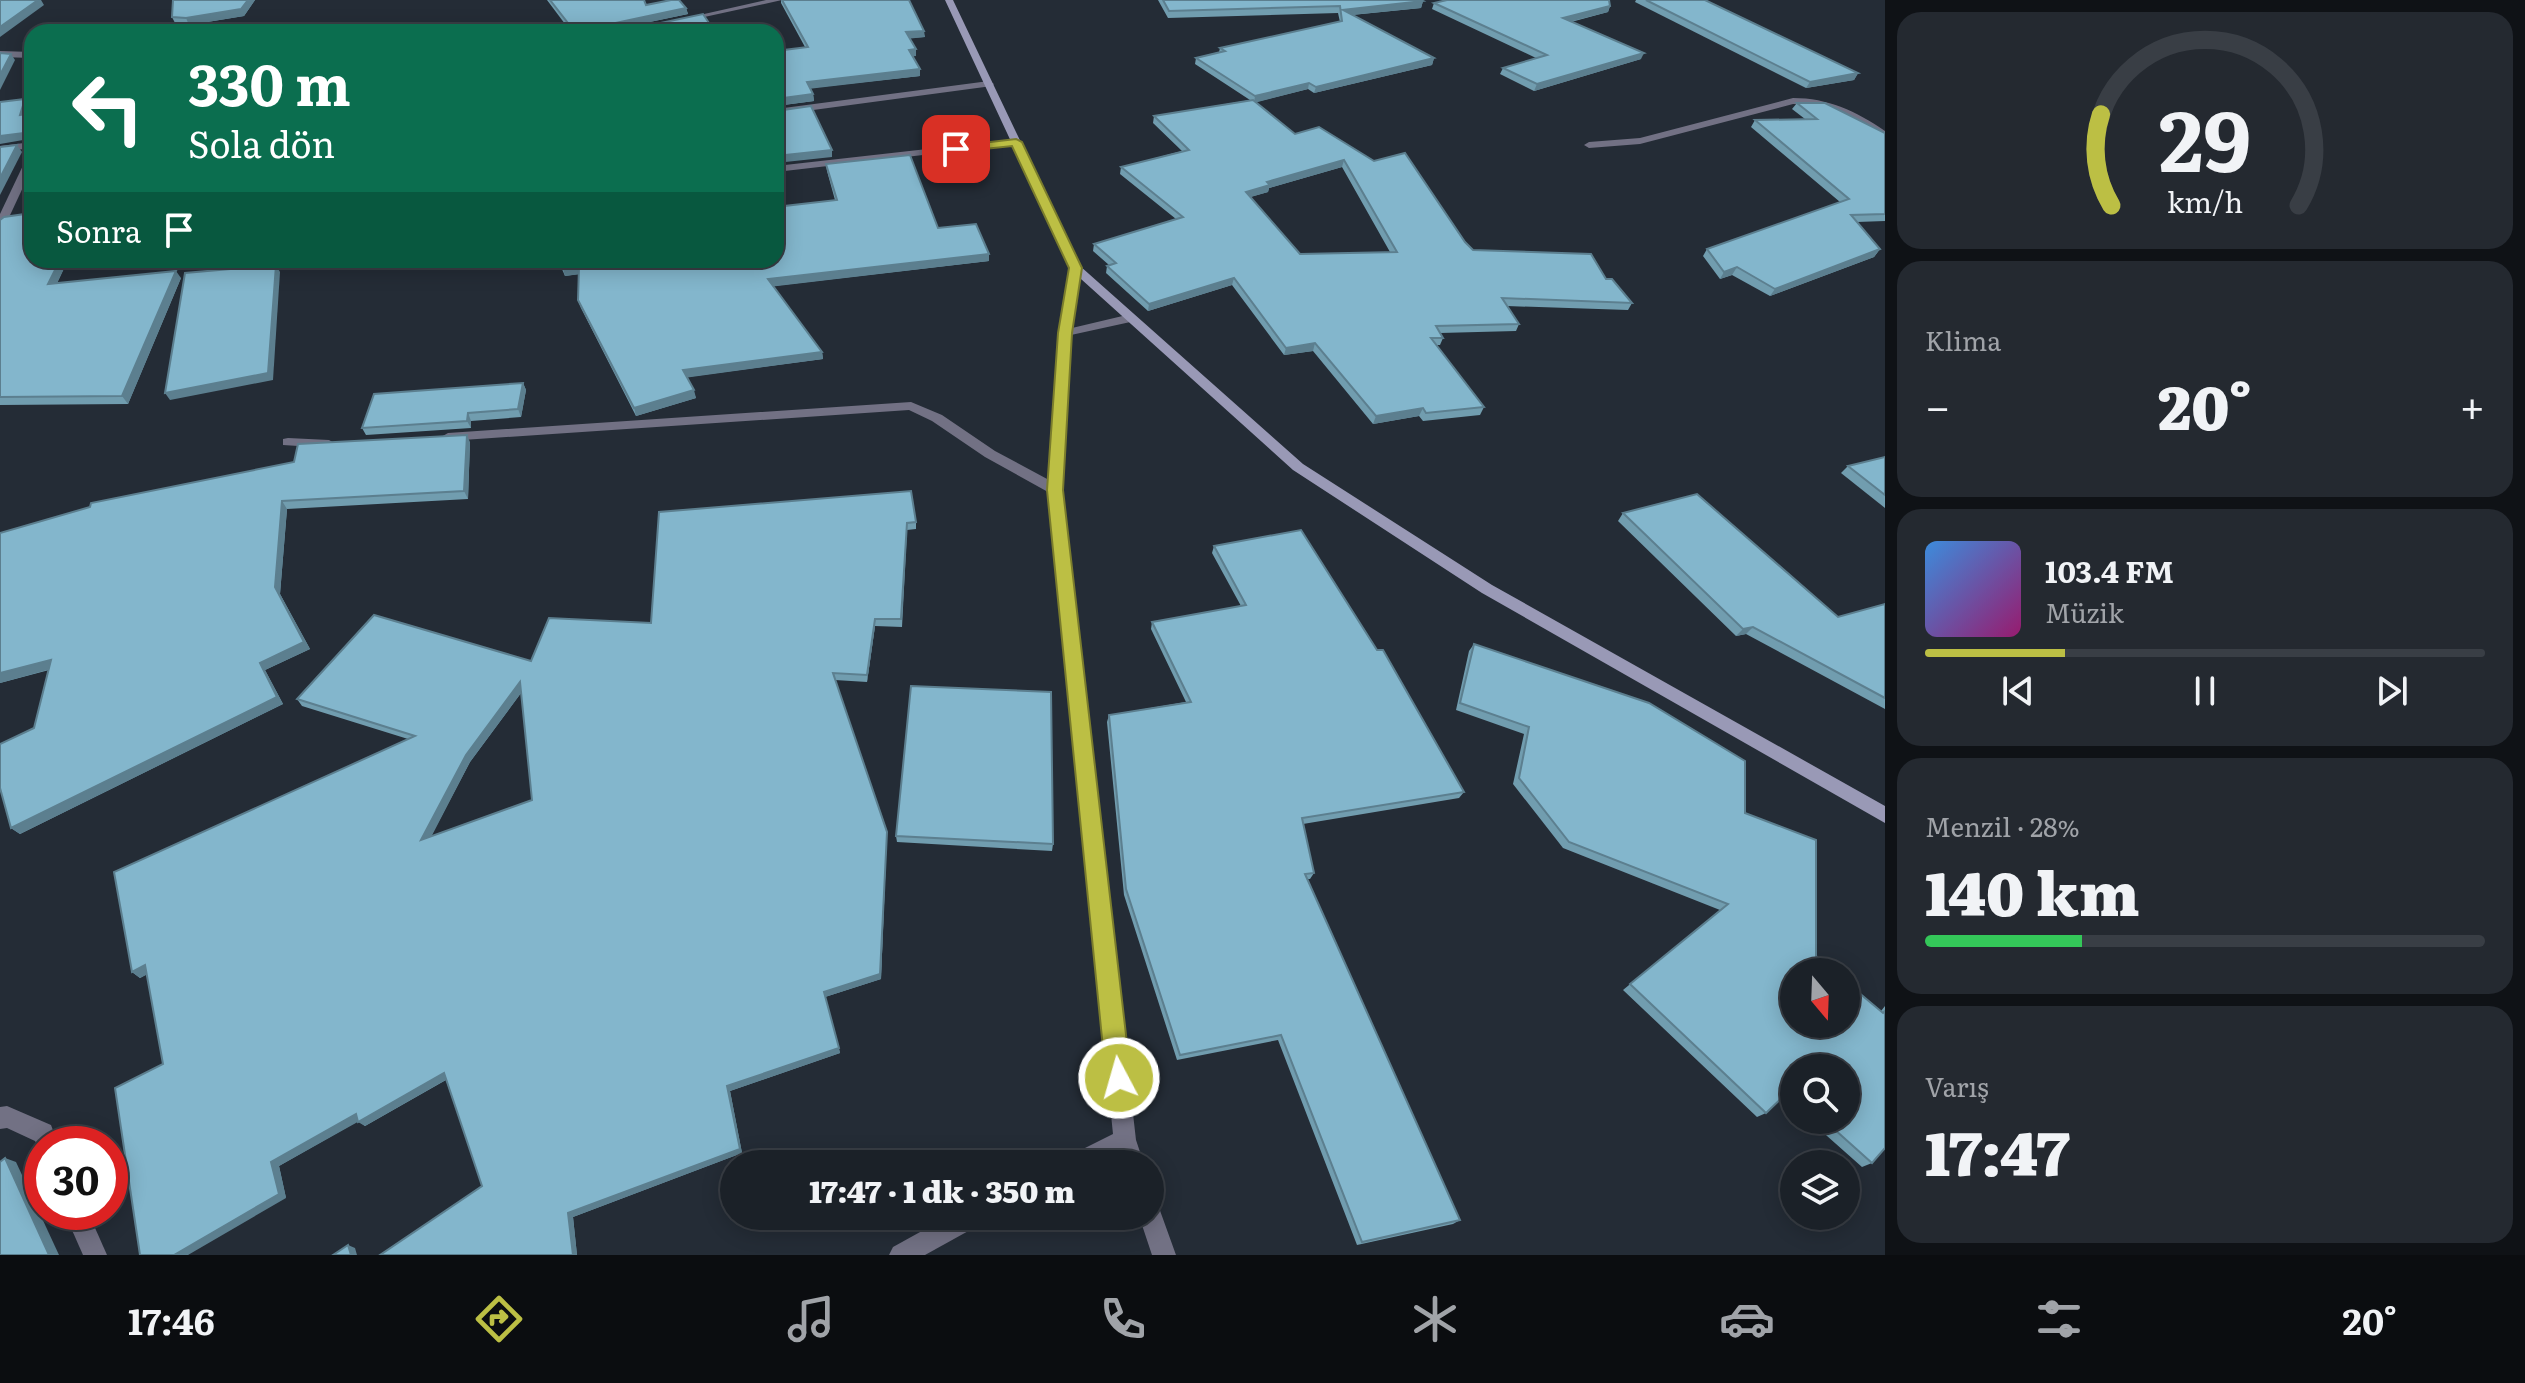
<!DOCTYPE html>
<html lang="tr">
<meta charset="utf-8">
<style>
:root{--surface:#1b2128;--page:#242930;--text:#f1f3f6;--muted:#a0a3a8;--line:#393e45;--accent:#bcbf44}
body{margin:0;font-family:Literata,serif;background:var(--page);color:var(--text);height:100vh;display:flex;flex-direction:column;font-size:30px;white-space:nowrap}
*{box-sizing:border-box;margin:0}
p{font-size:26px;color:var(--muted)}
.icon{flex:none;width:44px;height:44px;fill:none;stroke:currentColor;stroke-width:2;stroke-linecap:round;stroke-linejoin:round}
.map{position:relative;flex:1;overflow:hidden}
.sheet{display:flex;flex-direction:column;gap:12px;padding:12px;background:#0f1216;width:640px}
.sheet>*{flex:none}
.hud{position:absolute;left:24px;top:24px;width:760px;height:244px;border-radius:24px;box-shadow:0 4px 20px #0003,0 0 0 2px var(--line);background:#0b6e4f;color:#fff;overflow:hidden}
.needle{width:52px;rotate:161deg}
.fabs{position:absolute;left:1780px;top:958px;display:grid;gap:16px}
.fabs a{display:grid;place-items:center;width:80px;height:80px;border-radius:50%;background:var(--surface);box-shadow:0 4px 20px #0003,0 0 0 2px var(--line);font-size:40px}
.speed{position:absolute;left:24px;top:1126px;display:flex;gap:16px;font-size:40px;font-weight:700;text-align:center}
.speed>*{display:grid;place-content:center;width:104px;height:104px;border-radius:50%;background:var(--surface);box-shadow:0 4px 20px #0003,0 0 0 2px var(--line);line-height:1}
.speed .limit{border:12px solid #d22;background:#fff;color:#111}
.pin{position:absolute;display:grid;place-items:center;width:68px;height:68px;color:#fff;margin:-34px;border-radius:16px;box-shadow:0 4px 12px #0006}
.me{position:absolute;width:88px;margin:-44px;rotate:354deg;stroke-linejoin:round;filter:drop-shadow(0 0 6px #0008)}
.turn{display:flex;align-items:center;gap:28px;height:168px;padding:0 32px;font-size:36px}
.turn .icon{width:104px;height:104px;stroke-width:2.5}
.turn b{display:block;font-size:56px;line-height:68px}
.then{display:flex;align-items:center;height:76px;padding:0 32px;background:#0003;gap:16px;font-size:30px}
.big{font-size:60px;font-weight:800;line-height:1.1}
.sheet .card{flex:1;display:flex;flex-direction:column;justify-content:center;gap:12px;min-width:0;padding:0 28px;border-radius:24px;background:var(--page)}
.sheet .dial{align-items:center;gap:0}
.dial svg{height:208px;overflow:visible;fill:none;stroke:var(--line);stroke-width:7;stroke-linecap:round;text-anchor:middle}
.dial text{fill:var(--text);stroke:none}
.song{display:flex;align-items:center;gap:24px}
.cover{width:96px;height:96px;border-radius:12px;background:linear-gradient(135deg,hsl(210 70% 55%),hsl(320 70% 35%))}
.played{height:8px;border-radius:4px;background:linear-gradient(90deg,var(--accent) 25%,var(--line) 25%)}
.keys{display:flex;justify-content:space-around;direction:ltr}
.heat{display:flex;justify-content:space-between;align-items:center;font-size:44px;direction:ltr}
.charge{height:12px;border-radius:6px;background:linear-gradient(90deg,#34c759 28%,var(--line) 0)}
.trip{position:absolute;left:720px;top:1150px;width:444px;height:80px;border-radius:40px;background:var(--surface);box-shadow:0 4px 20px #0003,0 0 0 2px var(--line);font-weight:800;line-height:80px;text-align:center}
.dock{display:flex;height:128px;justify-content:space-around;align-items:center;background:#0b0d10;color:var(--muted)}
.dock .icon{width:56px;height:56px}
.dock .current{color:var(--accent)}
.dock b{font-size:36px;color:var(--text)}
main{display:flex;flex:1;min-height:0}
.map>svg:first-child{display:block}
</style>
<main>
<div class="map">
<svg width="1885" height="1255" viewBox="0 0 1885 1255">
<rect width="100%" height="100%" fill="#242c36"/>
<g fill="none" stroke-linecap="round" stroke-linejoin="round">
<g fill="#727184" fill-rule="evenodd">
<polygon points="766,0 782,0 686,21 682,19"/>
<polygon points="0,51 32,52 32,58 0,57"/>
<polygon points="989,81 994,84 992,86 776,115 776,109"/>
<path d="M1793 98C1828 98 1856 111 1885 131V138C1849 122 1838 104 1793 104L1640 144 1589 148 1584 145 1589 142 1640 138Z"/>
<polygon points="1016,139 1021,142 1019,144 776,172 776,166"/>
<polygon points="32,142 32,148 0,152 0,146"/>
<polygon points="32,154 32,168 5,226 0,229 0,214 27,157"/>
<polygon points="1075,265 1081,268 1072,328 1131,314 1137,318 1135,321 1071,335 1062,490 1136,1140 1144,1164 1122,1164 1119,1155 1101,1164 1066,1164 1069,1156 1113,1134 1048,492 985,457 932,421 909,410 448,441 441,437 448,433 911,402 942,415 995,451 1049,480 1059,333 1069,268"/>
<polygon points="288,438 329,440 336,444 329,448 283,445 283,439"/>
<polygon points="7,1106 51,1125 58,1144 42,1144 42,1153 35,1141 7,1128 0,1129 0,1107"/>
<polygon points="1150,1201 1158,1205 1176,1255 1152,1255 1139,1216 1150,1216"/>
<polygon points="64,1212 88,1212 107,1255 83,1255"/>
<polygon points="949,1216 985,1216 981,1224 925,1255 889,1255 893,1247"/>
</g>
<polygon fill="#9999b6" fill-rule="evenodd" points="945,0 953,0 1080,266 1303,464 1492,585 1885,806 1885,823 1482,593 1293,470 1071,270"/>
</g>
<g fill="#719daf" fill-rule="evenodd">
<polygon points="173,0 255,0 244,16 189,25 175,23 172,17"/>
<polygon points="547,0 644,0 646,5 686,8 688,14 621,28 715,32 571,32"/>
<polygon points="781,0 909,0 925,37 909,38 916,56 913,56 920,69 920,76 810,88 813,94 814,101 776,106 805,47 781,3"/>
<path d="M1158 0H1421L1423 1 1421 8 1352 15 1434 58 1432 65 1314 93 1308 89 1256 102 1295 134 1319 127 1473 250 1606 279 1632 303 1628 310 1507 306 1519 324 1516 331 1440 333 1443 338 1440 345H1436L1484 407 1480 415 1423 421 1419 416 1373 424 1313 351 1284 355 1232 285 1148 311 1106 273 1107 266 1109 265 1093 251 1094 244 1176 219 1120 174 1121 167 1182 151 1153 123 1154 116 1250 100 1195 64 1196 58 1219 52 1220 48 1340 22 1338 13 1168 18ZM1342 167 1390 252 1300 254 1250 197 1268 192 1269 188Z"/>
<polygon points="1636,0 1705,0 1858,73 1854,80 1806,88 1635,2"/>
<polygon points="1434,3 1610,6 1608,12 1571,22 1641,59 1534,91 1500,74 1503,68 1536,58 1432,9"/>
<polygon points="1797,103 1885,133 1885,221 1857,222 1880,249 1874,257 1770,296 1732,275 1720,279 1703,256 1707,249 1840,202 1751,127 1755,120 1805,119 1792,109"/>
<polygon points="826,164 938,228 989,261 773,286 822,352 823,359 687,377 696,398 636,416 581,308 578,300 579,274 565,276 558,260 776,260 835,200 827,171"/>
<polygon points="0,220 32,260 68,260 57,283 181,278 128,404 0,405"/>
<polygon points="523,383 526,390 521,417 471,421 471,428 366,435 362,428"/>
<polygon points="470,442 468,499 287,509 280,594 310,649 265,670 283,704 20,834 11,828 49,670 0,683 0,533"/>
<polygon points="1885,457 1885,508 1841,473 1848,466"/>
<path d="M659 512 916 522V529L907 530 902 627 875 626 867 682 835 680 887 832 881 979 825 997 840 1053 730 1091 742 1153 573 1217 577 1255H380L482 1186 446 1080 365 1126 358 1121 279 1166 286 1198 163 1064 147 974 140 978 132 972 408 739 302 706 297 699 531 661 651 623ZM521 693 532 800 431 836 470 762Z"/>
<polygon points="1623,513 1838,617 1885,604 1885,709 1746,634 1736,636 1618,521"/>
<polygon points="1214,546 1464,792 1459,798 1303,824 1314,873 1310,879 1307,879 1460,1220 1453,1224 1357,1245 1278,1040 1177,1060 1124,895 1107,722 1109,715 1186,702 1151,629 1152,622 1241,606 1212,553"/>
<polygon points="1474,644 1745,813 1816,956 1881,1011 1885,1006 1885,1148 1872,1163 1862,1167 1809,1120 1846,1120 1794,1068 1794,1106 1783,1096 1766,1113 1757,1117 1623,990 1720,910 1563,848 1513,784 1524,734 1456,710 1469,651"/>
<polygon points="896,836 1053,844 1052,851 897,842"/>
</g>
<g fill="#5c7f8f">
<polygon points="38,0 41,0 44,5 0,37 0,27"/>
<polygon points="248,0 255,0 244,16 189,25 186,18"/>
<polygon points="1423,1 1421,8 1341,16 1343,10"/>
<polygon points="1610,6 1608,12 1561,24 1563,18"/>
<polygon points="686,8 688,14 616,29 614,28 615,23"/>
<polygon points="924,31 925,37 906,39 906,32"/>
<polygon points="916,49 916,56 909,57 909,50"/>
<polygon points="1644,53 1641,59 1534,91 1537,84"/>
<polygon points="11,54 15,60 0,90 0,75"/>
<polygon points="1434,58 1432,65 1314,93 1316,87"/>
<polygon points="920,69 920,76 808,89 807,82"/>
<polygon points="1858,73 1854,80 1806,88 1810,82"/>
<polygon points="1309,83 1308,89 1254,103 1255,96"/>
<polygon points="813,94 814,101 776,106 776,99"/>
<polygon points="25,99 29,105 24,122 20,115"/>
<polygon points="32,118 32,133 29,139 0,144 0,136"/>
<polygon points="17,145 22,152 0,195 0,178"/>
<polygon points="832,150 832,157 776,163 776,156"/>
<polygon points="1344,160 1342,167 1269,188 1268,192 1244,199 1246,192 1267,182"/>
<polygon points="1880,249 1874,257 1770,296 1775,289"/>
<polygon points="989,254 989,261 769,287 768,279"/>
<polygon points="60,260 68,260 53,292 48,284"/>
<polygon points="276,265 280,272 273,380 170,400 165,393"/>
<polygon points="579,267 581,274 565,276 563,269"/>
<polygon points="1737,267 1732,275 1720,279 1724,272"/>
<polygon points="176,271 181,278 128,404 122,396"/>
<polygon points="1234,278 1232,285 1148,311 1149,304"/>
<polygon points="1315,343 1313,351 1284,355 1286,348"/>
<polygon points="822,352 823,359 684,378 683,370"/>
<polygon points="523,383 526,390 521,417 518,409"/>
<polygon points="694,390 696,398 636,416 634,408"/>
<polygon points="1423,408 1419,416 1373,424 1376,416"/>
<polygon points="468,413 471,421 471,428 467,421"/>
<polygon points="467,435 470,442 468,499 464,491"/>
<polygon points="282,501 287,509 280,594 310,649 265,670 283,704 20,834 11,828 260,663 275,587"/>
<polygon points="875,619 875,626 867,682 867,675"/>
<polygon points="1753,627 1746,634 1736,636 1743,629"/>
<polygon points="51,660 58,667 0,683 0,673"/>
<polygon points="520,682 524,689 470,762 426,847 421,840 466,755"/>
<polygon points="887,832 881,979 825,997 824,992"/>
<polygon points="145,965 154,971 140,978 132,972"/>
<polygon points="839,1048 840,1053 730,1091 742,1153 573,1217 577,1255 573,1255 568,1213 727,1086"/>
<polygon points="444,1073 449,1078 365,1126 358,1122"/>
<polygon points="356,1114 363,1119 279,1166 286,1198 188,1255 174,1255 271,1162"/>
<polygon points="5,1158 16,1162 59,1255 49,1255"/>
<polygon points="348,1245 355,1248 357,1255 351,1255"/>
</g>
<g fill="#83b6cc" stroke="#5c7f8f" stroke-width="2" fill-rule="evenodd">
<polygon points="0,0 38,0 0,27"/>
<polygon points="173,0 248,0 241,9 186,18 172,17"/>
<polygon points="550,0 644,0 646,5 671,0 679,0 686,8 615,23 614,28 632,29 703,14 715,32 575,32"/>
<polygon points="782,0 909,0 924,31 906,32 916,49 909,50 920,69 807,82 813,94 776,99 776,51 808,47"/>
<polygon points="1163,0 1421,0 1423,1 1343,10 1434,58 1316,87 1309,83 1255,96 1196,58 1225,51 1220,48 1342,21 1340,6 1169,11"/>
<polygon points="1447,0 1609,0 1610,6 1563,18 1644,53 1537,84 1503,68 1547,55 1434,3"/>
<polygon points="1646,0 1705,0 1858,73 1810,82"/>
<polygon points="0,53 11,54 0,75"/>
<polygon points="25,99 20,115 32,113 32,118 24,133 0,136 0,102"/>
<path d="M1253 100 1295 134 1319 127 1374 161 1405 153 1465 242 1473 250 1591 254 1606 279H1612L1632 303 1502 298 1519 324 1436 326 1443 338H1431L1484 407 1426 413 1423 408 1376 416 1315 343 1286 348 1234 278 1149 304 1107 266 1116 263 1094 244 1183 217 1121 167 1189 150 1154 116ZM1344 160 1397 252 1300 254 1246 192 1270 185 1267 182Z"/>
<polygon points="1797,103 1825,103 1885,133 1885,214 1851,215 1880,249 1775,289 1737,267 1724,272 1707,249 1849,199 1755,120 1817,119"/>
<polygon points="811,106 832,150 776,156 776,111"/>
<polygon points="17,145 0,178 0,147"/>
<polygon points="910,155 938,228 976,224 989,254 768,279 822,352 683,370 694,390 634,408 578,300 579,267 563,269 559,260 776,260 776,207 837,200 826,164"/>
<polygon points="32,213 32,260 60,260 48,284 176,271 122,396 0,397 0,220 4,217"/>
<polygon points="276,265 268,373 165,393 185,273"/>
<polygon points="523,383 518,409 468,413 467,421 362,428 374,394"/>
<polygon points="467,435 464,491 282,501 275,587 304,642 260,663 277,697 11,828 0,788 0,744 34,728 51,660 0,673 0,533 90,507 91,503 294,462 298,444"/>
<polygon points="1885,457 1885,495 1848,466"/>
<path d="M911 491 916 522 907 523 901 619H875L867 675 833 673 887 832 880 974 824 992 839 1048 727 1086 740 1149 568 1213 573 1255H380L482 1186 444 1073 358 1122 356 1114 271 1162 279 1194 174 1255H140L115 1088 163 1064 145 965 132 972 114 872 415 736 297 699 374 615 531 661 549 618 651 623 659 512ZM520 682 532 800 421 840 466 755Z"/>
<polygon points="1697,494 1838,617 1885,604 1885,698 1753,627 1743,629 1623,513"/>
<polygon points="1301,530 1377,650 1383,650 1464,792 1302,818 1314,873 1305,874 1460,1220 1362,1242 1281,1035 1180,1055 1126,889 1109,715 1191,702 1152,622 1246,605 1214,546"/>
<polygon points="1474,644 1649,703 1745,761 1745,813 1816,840 1816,956 1834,972 1794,972 1794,1024 1846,1024 1846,982 1883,1013 1885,1011 1885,1148 1872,1163 1824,1120 1846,1120 1846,1068 1794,1068 1794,1093 1790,1090 1766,1113 1630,984 1728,904 1569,842 1519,778 1529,727 1460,703"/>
<polygon points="911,686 1051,692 1053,844 896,836"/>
<polygon points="5,1158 49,1255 0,1255 0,1162"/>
<polygon points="348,1245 351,1255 333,1255"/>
</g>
<polygon fill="#bcbf44" stroke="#7a7c2c" stroke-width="2" points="1016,139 1022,142 1082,268 1072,333 1063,490 1131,1078 1127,1087 1119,1091 1110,1087 1106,1078 1047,490 1058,333 1069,268 1012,146 956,152 951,149 956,146"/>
</svg>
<div class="fabs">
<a><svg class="needle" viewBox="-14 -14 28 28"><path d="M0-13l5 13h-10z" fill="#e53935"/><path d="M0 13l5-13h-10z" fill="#a0a3a8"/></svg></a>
<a><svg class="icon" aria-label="search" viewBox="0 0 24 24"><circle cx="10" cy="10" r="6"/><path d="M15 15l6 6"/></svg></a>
<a><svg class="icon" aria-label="layers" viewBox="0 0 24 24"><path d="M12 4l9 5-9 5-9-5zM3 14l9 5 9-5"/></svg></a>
</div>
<div class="speed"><div class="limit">30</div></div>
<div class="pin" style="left:956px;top:149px;background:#d93025"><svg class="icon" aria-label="arrive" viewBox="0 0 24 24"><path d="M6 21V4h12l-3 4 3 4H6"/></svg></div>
<svg class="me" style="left:1119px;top:1078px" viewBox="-20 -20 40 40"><circle r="17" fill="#bcbf44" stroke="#fff" stroke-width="3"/><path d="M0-11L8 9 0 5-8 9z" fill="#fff"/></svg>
<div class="trip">17:47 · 1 dk · 350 m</div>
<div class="hud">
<div class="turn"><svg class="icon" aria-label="left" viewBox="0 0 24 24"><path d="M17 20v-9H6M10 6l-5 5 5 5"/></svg><div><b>330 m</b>Sola dön</div></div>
<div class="then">Sonra<svg class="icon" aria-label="arrive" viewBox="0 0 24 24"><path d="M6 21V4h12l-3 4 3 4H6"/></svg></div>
</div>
</div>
<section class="sheet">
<div class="card dial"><svg viewBox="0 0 100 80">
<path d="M14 69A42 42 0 1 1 86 69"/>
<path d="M14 69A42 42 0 0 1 10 34" stroke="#bcbf44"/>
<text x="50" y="56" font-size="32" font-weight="700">29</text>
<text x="50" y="72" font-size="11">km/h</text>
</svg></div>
<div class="card"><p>Klima</p>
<div class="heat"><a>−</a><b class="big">20°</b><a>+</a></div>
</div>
<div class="card">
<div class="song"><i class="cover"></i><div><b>103.4 FM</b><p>Müzik</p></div></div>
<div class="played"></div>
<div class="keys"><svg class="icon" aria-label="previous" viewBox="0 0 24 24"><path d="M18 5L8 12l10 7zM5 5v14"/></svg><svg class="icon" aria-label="pause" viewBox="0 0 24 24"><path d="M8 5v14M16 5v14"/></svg><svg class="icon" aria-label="next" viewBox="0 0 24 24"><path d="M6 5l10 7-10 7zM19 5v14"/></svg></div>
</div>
<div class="card"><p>Menzil · 28%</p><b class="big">140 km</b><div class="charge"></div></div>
<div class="card"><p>Varış</p><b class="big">17:47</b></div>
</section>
</main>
<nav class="dock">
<b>17:46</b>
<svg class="icon current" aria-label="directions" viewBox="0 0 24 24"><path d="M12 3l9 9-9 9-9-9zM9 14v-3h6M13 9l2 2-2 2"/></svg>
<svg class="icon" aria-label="music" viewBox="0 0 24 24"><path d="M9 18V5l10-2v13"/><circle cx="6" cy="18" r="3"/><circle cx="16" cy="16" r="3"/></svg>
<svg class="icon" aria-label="phone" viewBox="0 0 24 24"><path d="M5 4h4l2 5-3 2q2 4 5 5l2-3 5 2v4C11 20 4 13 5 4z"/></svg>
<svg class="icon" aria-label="climate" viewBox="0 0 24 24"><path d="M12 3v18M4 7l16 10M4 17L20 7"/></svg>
<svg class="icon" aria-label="car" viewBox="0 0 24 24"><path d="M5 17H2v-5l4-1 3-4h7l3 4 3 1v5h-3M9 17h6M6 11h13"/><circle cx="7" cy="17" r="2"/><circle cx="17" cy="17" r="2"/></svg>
<svg class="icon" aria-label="filters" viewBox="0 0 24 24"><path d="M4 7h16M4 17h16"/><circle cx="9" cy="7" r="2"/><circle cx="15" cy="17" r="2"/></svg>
<b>20°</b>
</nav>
